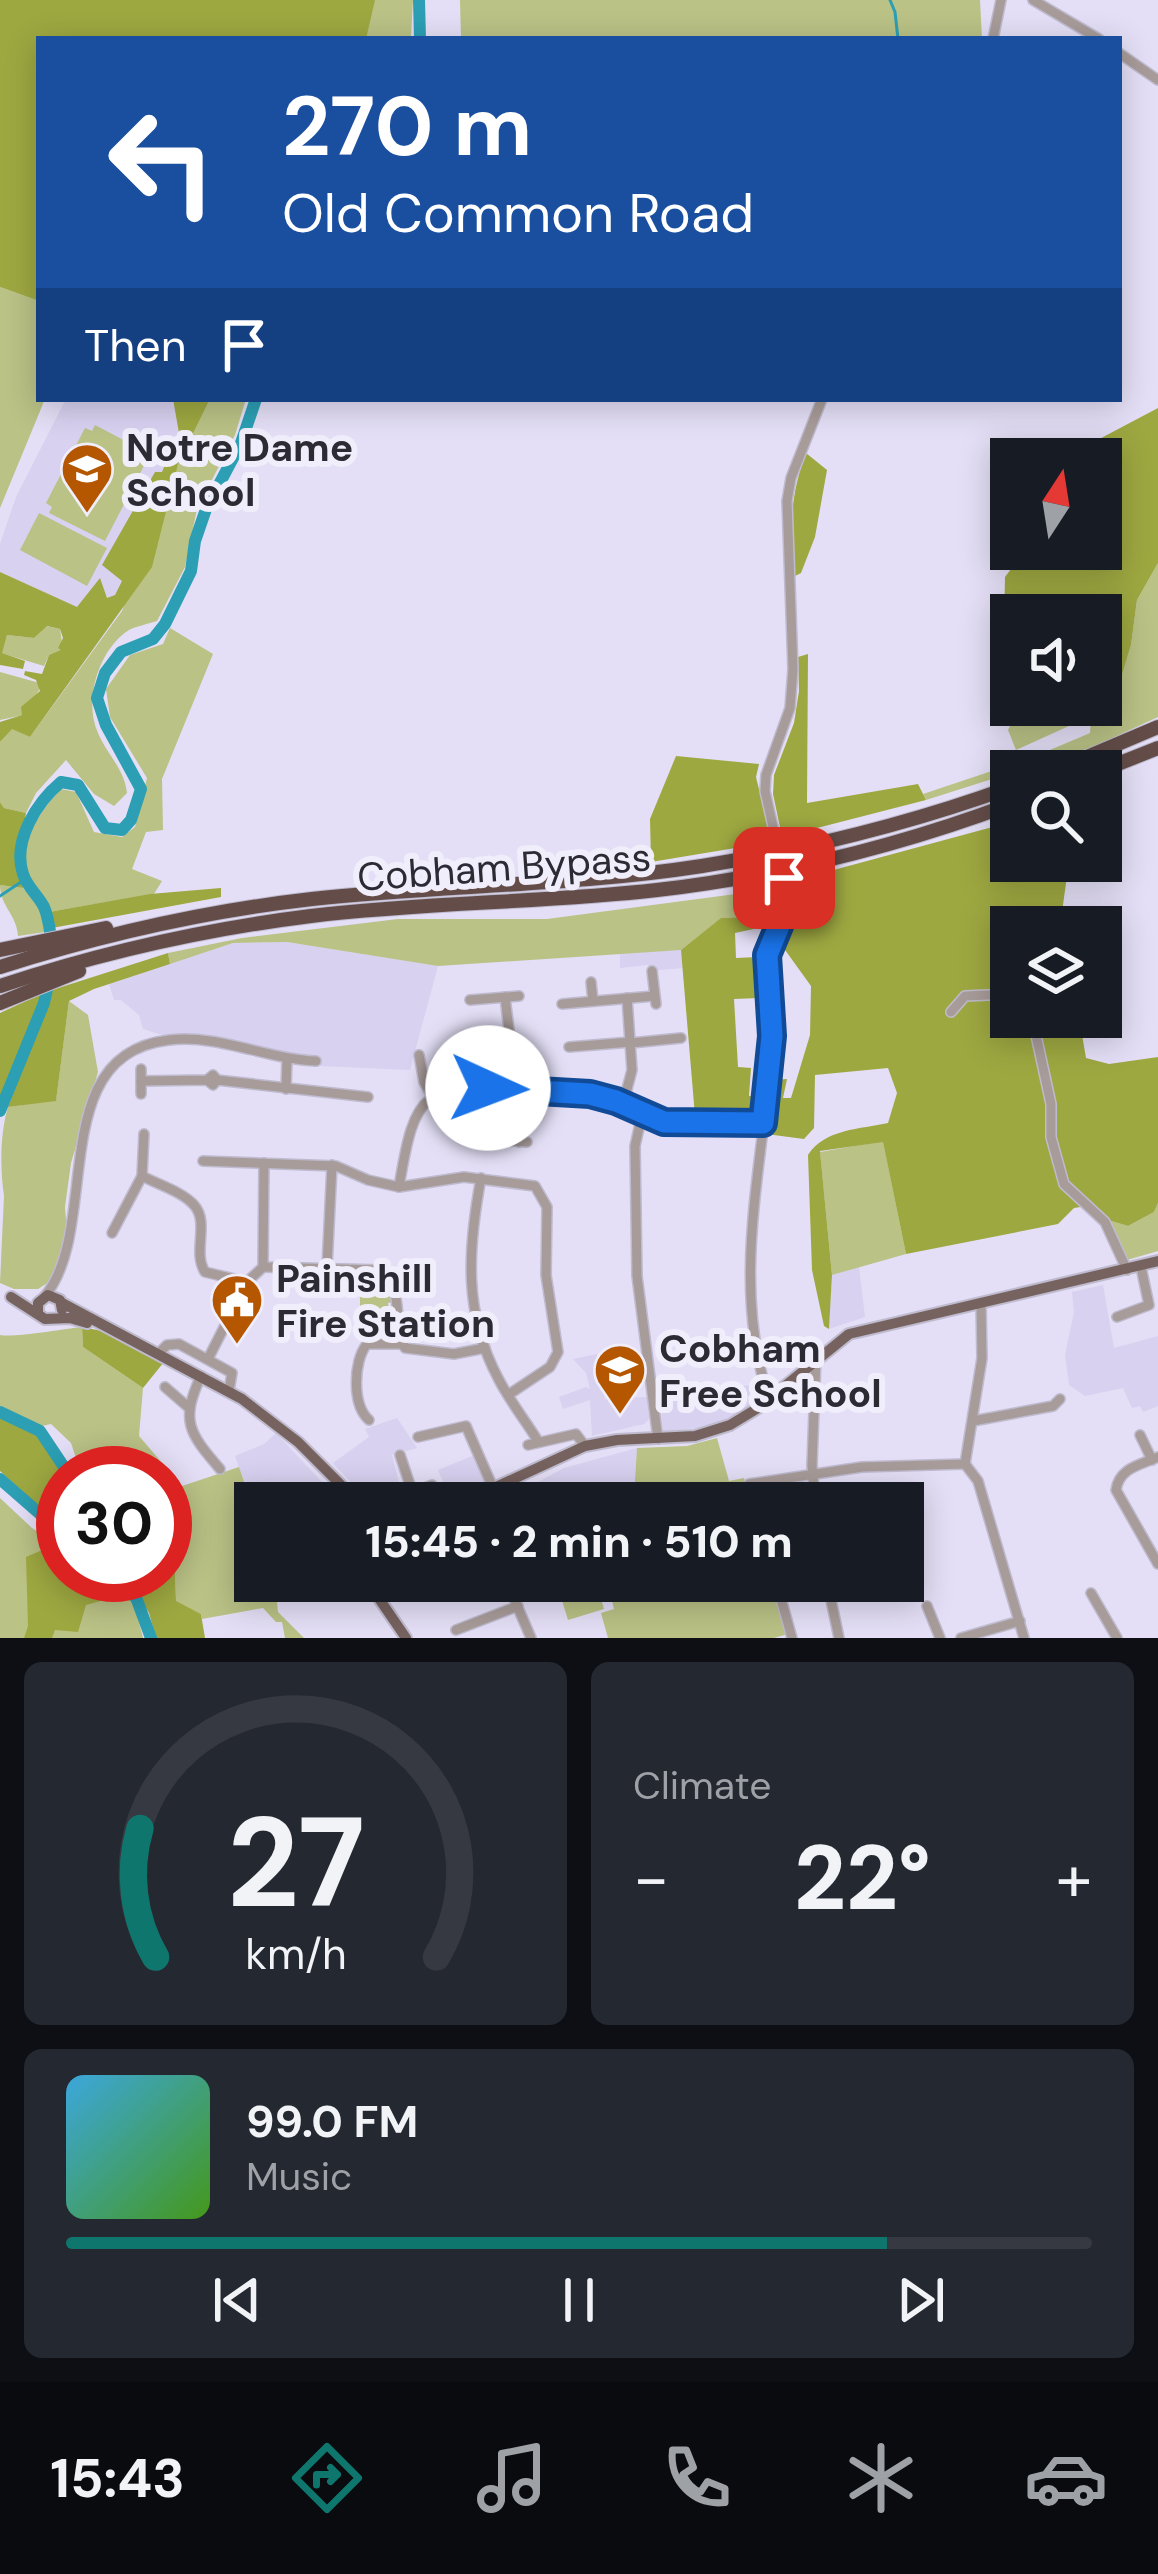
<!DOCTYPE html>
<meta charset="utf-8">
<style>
:root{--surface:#171b24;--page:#242831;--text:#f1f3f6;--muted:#9ea1a6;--line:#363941;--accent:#0f766e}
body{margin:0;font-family:"DM Sans",sans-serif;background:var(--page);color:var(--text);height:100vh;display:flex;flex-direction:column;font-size:45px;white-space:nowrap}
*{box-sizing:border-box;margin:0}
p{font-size:39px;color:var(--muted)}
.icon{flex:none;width:66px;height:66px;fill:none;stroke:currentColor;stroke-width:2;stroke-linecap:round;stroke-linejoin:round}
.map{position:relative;height:1638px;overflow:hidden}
.panel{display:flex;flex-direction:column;gap:24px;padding:24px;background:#0d0f14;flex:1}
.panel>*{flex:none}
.hud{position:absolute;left:36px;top:36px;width:1086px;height:366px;border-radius:0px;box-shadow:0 6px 30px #0003;background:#1a4fa0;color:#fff;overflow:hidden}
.needle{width:78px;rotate:12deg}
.fabs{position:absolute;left:990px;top:438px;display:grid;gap:24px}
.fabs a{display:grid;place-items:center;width:132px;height:132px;border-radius:0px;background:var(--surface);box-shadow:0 6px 30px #0003;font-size:60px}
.speed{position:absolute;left:36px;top:1446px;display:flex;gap:24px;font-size:60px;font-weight:700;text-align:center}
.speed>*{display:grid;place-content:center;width:156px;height:156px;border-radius:50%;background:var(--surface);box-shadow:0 6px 30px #0003;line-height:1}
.speed .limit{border:18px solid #d22;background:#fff;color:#111}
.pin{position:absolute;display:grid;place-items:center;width:102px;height:102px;color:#fff;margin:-51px;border-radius:24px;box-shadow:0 6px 18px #0006}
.me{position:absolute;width:132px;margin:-66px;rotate:92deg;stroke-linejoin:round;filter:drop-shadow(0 0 9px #0008)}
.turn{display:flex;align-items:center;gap:42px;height:252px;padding:0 48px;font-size:54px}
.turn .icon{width:156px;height:156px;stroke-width:2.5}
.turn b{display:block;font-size:84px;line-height:102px}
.then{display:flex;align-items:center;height:114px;padding:0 48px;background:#0003;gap:24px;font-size:45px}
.big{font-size:90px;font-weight:800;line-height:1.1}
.panel .tile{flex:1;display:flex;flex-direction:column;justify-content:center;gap:18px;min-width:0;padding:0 42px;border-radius:18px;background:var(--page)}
.panel .dial{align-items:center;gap:0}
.dial svg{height:312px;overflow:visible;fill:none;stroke:var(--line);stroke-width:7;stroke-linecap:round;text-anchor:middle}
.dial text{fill:var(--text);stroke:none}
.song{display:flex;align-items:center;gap:36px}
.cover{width:144px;height:144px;border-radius:18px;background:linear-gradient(135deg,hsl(200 70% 55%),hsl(100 70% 35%))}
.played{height:12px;border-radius:6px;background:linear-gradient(90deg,var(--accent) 80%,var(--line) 80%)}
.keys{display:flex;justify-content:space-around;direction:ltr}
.heat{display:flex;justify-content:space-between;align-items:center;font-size:66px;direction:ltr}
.panel .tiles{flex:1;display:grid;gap:24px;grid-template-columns:1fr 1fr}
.tile:last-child{grid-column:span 2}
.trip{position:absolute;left:234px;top:1482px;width:690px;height:120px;border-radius:0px;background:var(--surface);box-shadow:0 6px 30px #0003;font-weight:800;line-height:120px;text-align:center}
.tabs{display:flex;height:192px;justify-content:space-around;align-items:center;background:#090b0e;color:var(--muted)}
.tabs .icon{width:84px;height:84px}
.tabs .current{color:var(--accent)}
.tabs b{font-size:54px;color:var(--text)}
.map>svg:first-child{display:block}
</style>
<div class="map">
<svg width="1158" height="1638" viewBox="0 0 1158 1638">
<rect width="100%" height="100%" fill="#e4dff6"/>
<g fill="#d8d1f0">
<polygon points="66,399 210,399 99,639 0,574 0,544 16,497"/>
<polygon points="287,942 438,966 410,1070 319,1066 318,1056 286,1054 216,1036 162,1035 143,1029 139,1015 121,1000 114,1000 109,984 233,943"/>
<polygon points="681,950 683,968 649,971 648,965 620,968 620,952"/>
<polygon points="859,1267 865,1317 829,1329 832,1275"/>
<polygon points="1103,1285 1114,1348 1158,1336 1158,1406 1143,1412 1140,1406 1132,1408 1123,1388 1085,1396 1069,1385 1065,1355 1074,1312 1072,1292"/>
<polygon points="597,1354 605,1399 647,1397 649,1419 644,1424 592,1436 590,1400 563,1409 559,1397 586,1387 590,1389 586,1373 573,1359"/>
<polygon points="759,1384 754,1402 727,1420 700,1428 663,1431 660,1396"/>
<polygon points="397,1418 417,1448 392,1455 401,1490 378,1503 369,1503 333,1463 369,1437 365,1429"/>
<polygon points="276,1433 322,1482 297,1497 299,1503 255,1503 255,1514 235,1456 264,1444"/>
<polygon points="637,1448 634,1496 608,1503 509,1503 508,1498 564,1468"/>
<polygon points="477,1454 488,1482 458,1497 451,1482 444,1484 438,1470"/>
</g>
<g fill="#bac286">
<polygon points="370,0 413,0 411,39 354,39"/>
<polygon points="460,0 980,0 982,39 461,39"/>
<polygon points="0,287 39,301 39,399 45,399 0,508"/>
<path d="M210 399H246L235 435 197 509 185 567 157 621C148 624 137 626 129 630 99 649 83 700 98 733 108 756 124 768 127 793L114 806 94 794 66 760 36 793 26 813 4 808 0 802V742L12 728 30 737 122 611 178 464Z"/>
<polygon points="95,425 150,454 105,541 49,513 52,507 46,503 85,428 92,431"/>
<polygon points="39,513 107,548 87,586 20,550"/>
<polygon points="1158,563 1158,717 1093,747 926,800 923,794 1031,758 1090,733 1091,718 1110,713 1131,645 1137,600"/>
<polygon points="46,626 60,629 63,650 49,655 44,666 1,653 7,635 34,638"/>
<path d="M170 628 213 654 162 779 163 830 146 832 132 869 162 881 154 894 49 912C43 900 33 889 29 878 16 845 40 811 61 789L76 792 94 832 122 837 135 827 147 778 110 717 106 689 130 655 163 644Z"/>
<polygon points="0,672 43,684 23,715 0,720"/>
<polygon points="1018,708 1077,716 1069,726 1016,750 1008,730"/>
<path d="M0 885 23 888 41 908 45 932 18 936C17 915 0 906 0 885Z"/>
<polygon points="774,889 775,916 722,918 681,950 438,966 287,942 233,943 170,964 168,953 242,938 398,919 547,919"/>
<path d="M69 1001 88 1015 98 1072 71 1163 65 1207 67 1234 59 1261 49 1282 38 1289H14L0 1283 4 1196C0 1168 0 1134 8 1107L56 1100Z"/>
<polygon points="883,1141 906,1254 832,1275 820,1152"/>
<polygon points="1158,1203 1158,1251 1127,1260 1108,1220 1128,1226 1154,1212"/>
<polygon points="372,1271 387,1277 393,1302 388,1303 391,1330 397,1335 392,1342 384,1334 360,1334 360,1276 371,1276"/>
<path d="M82 1327 83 1347 143 1388 139 1436 182 1486 239 1467 255 1514V1581H275L278 1612 304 1638H285L282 1622H276L263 1608 202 1619 201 1614 176 1602 175 1572 165 1556V1473H81L71 1443 51 1424 42 1426 0 1408V1335C13 1338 63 1329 82 1327Z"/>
<polygon points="717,1438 729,1481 744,1478 751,1503 608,1503 634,1496 637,1448 687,1446"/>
<polygon points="0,1498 32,1528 63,1548 63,1575 116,1575 134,1603 143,1638 0,1638"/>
<polygon points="566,1581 596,1581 604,1609 568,1620 557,1584"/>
<polygon points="607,1581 773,1581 788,1634 774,1638 608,1638 601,1613 614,1609"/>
</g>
<g fill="#9ea841">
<polygon points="0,0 375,0 366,39 39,39 39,301 0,287"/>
<path d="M173 399H210L178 464 152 567 30 737 12 729 0 742V722L22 715 21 707 40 691 36 680 24 675 25 671 42 674 49 655 61 650 58 648 63 638 60 629 47 626 34 638 7 635 2 653 25 661 23 669 0 665V572L77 607 100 578 107 598 115 595 122 581 102 565 155 472H162C169 457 171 445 179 433Z"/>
<polygon points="1158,408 1158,563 1137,600 1131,645 1110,714 1091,718 1093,705 1101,705 1105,645 1101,642 1101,615 1011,615 1011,626 1004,625 1005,577 1026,549 1101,549 1101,459 1069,459 1069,455"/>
<path d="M806 453 827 470 815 537 801 573 793 577C789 533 790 495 806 453Z"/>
<polygon points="808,654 807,803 918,784 926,800 782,837 773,794 774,775 794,723 799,691 798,657"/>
<polygon points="676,756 759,764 756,777 772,842 651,862 650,819"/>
<polygon points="0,802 4,808 26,813 18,859 23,888 0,885"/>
<path d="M1011 822V861H1069L1060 927H1011V1017H1079L1086 1058 1109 1064 1158 1057V1203L1154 1212 1128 1226 1108 1220 1093 1205 1074 1208 1058 1224 906 1254 883 1142 820 1151 832 1275 829 1329 824 1326 812 1270 808 1155C824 1129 861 1129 888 1123L897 1093 888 1068 815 1075 814 1128 804 1139 766 1134 771 1080 787 1079 783 1098H791L810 1035 811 986 780 943 793 918V881Z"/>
<polygon points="221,888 221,897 52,928 49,912 150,894"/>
<polygon points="775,916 772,925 735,933 736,958 757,957 760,998 734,999 738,1067 751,1068 749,1096 761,1097 757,1112 747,1117 695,1116 681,950 721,918"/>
<polygon points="168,953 170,964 94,989 69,1001 56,1101 8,1107 52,990"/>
<polygon points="41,994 39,1002 0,1099 0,1013"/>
<polygon points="82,1327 102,1331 164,1362 143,1388 83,1347"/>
<path d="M0 1416C26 1424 54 1443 63 1472 67 1486 63 1513 63 1529L0 1471Z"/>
<polygon points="40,1551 63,1554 63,1575 92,1575 108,1599 86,1605 78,1632 55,1630 52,1638 24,1638 28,1626 26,1557"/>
<polygon points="165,1556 175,1572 176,1601 201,1614 205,1638 156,1638 149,1613 126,1575 165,1575"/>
</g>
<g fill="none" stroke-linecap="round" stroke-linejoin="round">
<g stroke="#2c9fb4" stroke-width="3">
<polyline points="890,0 895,12 898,39"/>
<polyline points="0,896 24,880"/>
</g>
<g stroke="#2c9fb4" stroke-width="12">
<polyline points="419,0 420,39"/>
<path d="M52 944C50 933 49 918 44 907 38 895 27 887 23 874 12 841 37 802 61 782L78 785 105 828 122 830 131 820 141 789 106 725 97 698 105 673 121 652 153 639 165 624 191 571 195 541 206 509 241 443 256 399"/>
<polyline points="0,1111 44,1003 50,976"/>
<polyline points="0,1412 40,1431 68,1473"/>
<polyline points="0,1479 63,1534"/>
<polyline points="120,1575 137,1600 151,1638"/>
</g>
<g stroke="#bfbbcf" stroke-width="12">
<g id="minor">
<polyline points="1033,0 1099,39"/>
<polyline points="993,39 1001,0"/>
<polyline points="1119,53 1158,80"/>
<polyline points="776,840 765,791 766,775 790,708 793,669 787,501 791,478 822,399"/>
<polyline points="652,971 656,1004"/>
<polyline points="591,982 593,1001"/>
<polyline points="505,997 516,1087"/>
<polyline points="470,1000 519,996"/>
<polyline points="562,1004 654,996"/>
<polyline points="951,1012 965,996 1011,994"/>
<polyline points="1032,1017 1051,1104 1051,1137 1064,1184 1105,1222 1127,1270"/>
<polyline points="631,1043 681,1038"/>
<polyline points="569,1047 631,1042"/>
<polyline points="419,1055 424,1082 432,1096"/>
<polyline points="217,1080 368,1097"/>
<polyline points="141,1081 207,1080 213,1085 217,1080 213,1075 207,1080"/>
<polyline points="522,1088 602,1097 663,1122 763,1122"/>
<polyline points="286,1089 287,1059"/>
<polyline points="141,1094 141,1069"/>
<polyline points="623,1104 632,1070 627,998"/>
<polyline points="642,1115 635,1146 637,1276 658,1439"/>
<polyline points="460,1136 527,1142"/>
<polyline points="203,1161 336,1166 368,1180 399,1187 464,1177 535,1186 547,1207 546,1275 558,1352 550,1367 508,1395"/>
<path d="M142 1176C157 1184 183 1192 194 1205 210 1223 192 1252 205 1272L247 1282"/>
<path d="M481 1178C468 1248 463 1312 498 1378 509 1400 525 1420 538 1441"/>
<path d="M399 1187C415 1089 423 1085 522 1088L519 1142"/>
<polyline points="112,1233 142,1176 144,1134"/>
<path d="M263 1267 381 1270C405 1288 392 1324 405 1348L454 1354 485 1348"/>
<polyline points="327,1267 332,1165"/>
<path d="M45 1296C102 1226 44 1054 169 1040 219 1034 266 1059 316 1061"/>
<polyline points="1117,1317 1149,1305 1141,1267"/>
<polyline points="158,1354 167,1345 179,1344 232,1373 229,1391"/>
<polyline points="208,1359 247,1282 263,1267 264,1163"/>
<path d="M201 1376C180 1421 189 1433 220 1469"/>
<polyline points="165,1387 188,1407"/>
<path d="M769 1399C729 1279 765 1161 772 1040 774 1013 765 984 767 957 770 925 791 924 784 878"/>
<path d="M369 1420C352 1405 353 1361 367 1344H402"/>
<polyline points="973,1421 1053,1406 1060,1399"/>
<polyline points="1140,1435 1152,1460"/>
<polyline points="418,1437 466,1426 493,1488"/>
<polyline points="528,1445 576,1434 585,1446"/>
<polyline points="400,1455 411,1488 417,1493"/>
<path d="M1158 1457C1140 1465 1119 1468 1116 1490L1158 1564"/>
<polyline points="965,1464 978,1481 1024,1638"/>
<polyline points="421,1503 419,1490 432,1485"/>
<polyline points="754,1503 749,1484 862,1467 965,1464 982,1358 981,1304"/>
<polyline points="815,1503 812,1465 816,1357"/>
<polyline points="776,1581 792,1638"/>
<polyline points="827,1581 839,1638"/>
<polyline points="314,1585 327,1587 338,1581"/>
<polyline points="509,1587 531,1638"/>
<polyline points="1091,1593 1117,1638"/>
<polyline points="927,1606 940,1638"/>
<polyline points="456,1630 518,1606"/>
<polyline points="961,1638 1020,1621"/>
</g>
</g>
<g stroke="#bfbbcf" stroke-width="14">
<g id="major">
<polyline points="11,1297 45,1319 70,1318 87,1323"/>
<polyline points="62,1303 242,1399 298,1442 359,1503"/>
<polyline points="38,1312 38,1303 48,1295 60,1300 62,1310"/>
<polyline points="339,1485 348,1503"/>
<polyline points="461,1503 585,1446 617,1440 695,1436 730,1425 758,1408 849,1334 1158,1261"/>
<polyline points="367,1581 406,1638"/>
</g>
</g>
<g stroke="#bfbbcf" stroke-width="16">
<g id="highway">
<polyline points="1054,771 1158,727"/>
<polyline points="1100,771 1158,748"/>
<polyline points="0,950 106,928"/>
<path d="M0 967C101 935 206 911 312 899 441 885 573 886 702 866 807 849 912 823 1011 787"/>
<path d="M0 986C100 953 206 929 311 916 426 902 542 903 657 890 776 876 899 846 1011 804"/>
<polyline points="0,1003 79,971"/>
</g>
</g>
<use href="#minor" stroke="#a89c9a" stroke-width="9"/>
<use href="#major" stroke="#76625e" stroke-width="10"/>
<use href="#highway" stroke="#644d49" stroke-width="14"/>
</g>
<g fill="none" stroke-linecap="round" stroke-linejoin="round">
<g stroke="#114b97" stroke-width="30">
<polyline id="route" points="488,1088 590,1094 616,1101 664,1122 763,1123 772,1036 767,955 786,909 784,878"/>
</g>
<use href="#route" stroke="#1a73e8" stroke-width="21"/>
</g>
<defs>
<g id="school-pin" transform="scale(2.7)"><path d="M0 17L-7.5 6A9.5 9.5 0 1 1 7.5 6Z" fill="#b45700" stroke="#f1eefc"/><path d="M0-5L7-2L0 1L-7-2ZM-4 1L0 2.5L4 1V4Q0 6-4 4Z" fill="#fff"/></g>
<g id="civic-pin" transform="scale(2.7)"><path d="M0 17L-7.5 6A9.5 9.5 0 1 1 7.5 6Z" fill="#b45700" stroke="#f1eefc"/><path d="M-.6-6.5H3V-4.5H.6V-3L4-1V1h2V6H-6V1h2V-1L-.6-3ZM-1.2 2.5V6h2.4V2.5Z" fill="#fff"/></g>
</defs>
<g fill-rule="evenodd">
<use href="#school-pin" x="87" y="469"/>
<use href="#civic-pin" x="237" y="1300"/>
<use href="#school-pin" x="620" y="1370"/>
</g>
<g text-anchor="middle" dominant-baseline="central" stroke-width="12" stroke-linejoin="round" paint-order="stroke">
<g font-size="39" font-weight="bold" fill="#2c2a33" stroke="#f1eefc" text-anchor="start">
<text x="126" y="447">Notre Dame<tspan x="126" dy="45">School</tspan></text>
<text x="276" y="1278">Painshill<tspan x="276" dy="45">Fire Station</tspan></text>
<text x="659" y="1348">Cobham<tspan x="659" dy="45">Free School</tspan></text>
</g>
<g font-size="39" fill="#2c2a33" stroke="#f1eefc">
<text transform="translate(504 867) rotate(-4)">Cobham Bypass</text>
</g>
</g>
</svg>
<div class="fabs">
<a><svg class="needle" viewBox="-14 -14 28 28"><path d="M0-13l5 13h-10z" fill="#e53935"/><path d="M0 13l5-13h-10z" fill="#9ea1a6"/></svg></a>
<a><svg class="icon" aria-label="sound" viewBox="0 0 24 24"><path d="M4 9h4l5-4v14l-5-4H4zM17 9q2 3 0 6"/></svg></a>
<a><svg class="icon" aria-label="search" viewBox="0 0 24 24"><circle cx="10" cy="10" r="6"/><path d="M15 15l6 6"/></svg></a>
<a><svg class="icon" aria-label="layers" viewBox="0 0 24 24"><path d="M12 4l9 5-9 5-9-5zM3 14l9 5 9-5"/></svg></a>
</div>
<div class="speed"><div class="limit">30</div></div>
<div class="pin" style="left:784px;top:878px;background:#d93025"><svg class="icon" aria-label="arrive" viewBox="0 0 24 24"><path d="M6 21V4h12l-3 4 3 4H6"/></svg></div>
<svg class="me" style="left:488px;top:1088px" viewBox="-20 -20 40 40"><circle r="19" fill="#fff"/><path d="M0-13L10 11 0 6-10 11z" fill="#1a73e8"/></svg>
<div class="trip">15:45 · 2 min · 510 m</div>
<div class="hud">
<div class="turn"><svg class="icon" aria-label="left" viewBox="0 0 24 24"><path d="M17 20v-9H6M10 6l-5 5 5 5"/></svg><div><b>270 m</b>Old Common Road</div></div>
<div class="then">Then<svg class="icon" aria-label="arrive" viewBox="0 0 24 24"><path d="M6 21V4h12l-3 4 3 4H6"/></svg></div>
</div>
</div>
<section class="panel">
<div class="tiles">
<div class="tile dial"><svg viewBox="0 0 100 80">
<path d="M14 69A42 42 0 1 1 86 69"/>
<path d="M14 69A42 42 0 0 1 10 36" stroke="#0f766e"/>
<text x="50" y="56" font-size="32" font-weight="700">27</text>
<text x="50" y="72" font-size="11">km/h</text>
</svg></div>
<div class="tile"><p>Climate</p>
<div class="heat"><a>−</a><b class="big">22°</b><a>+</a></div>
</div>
<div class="tile">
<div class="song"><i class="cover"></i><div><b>99.0 FM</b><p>Music</p></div></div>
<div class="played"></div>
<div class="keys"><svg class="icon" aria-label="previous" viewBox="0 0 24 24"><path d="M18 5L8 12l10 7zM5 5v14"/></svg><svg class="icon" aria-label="pause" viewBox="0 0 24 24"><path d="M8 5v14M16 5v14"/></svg><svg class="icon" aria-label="next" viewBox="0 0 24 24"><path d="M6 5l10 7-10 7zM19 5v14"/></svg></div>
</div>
</div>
</section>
<nav class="tabs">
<b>15:43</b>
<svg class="icon current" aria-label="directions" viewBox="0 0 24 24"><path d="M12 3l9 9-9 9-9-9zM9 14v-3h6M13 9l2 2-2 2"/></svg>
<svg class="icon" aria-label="music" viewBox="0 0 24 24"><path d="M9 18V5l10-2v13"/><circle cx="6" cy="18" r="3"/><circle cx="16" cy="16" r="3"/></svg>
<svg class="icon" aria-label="phone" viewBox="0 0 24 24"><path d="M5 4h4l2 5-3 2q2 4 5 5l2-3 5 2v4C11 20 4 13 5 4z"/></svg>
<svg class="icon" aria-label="climate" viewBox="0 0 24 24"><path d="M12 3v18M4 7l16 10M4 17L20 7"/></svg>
<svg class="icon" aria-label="car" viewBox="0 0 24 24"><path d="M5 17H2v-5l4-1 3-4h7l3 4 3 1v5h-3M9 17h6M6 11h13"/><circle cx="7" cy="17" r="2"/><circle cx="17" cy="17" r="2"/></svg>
</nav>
